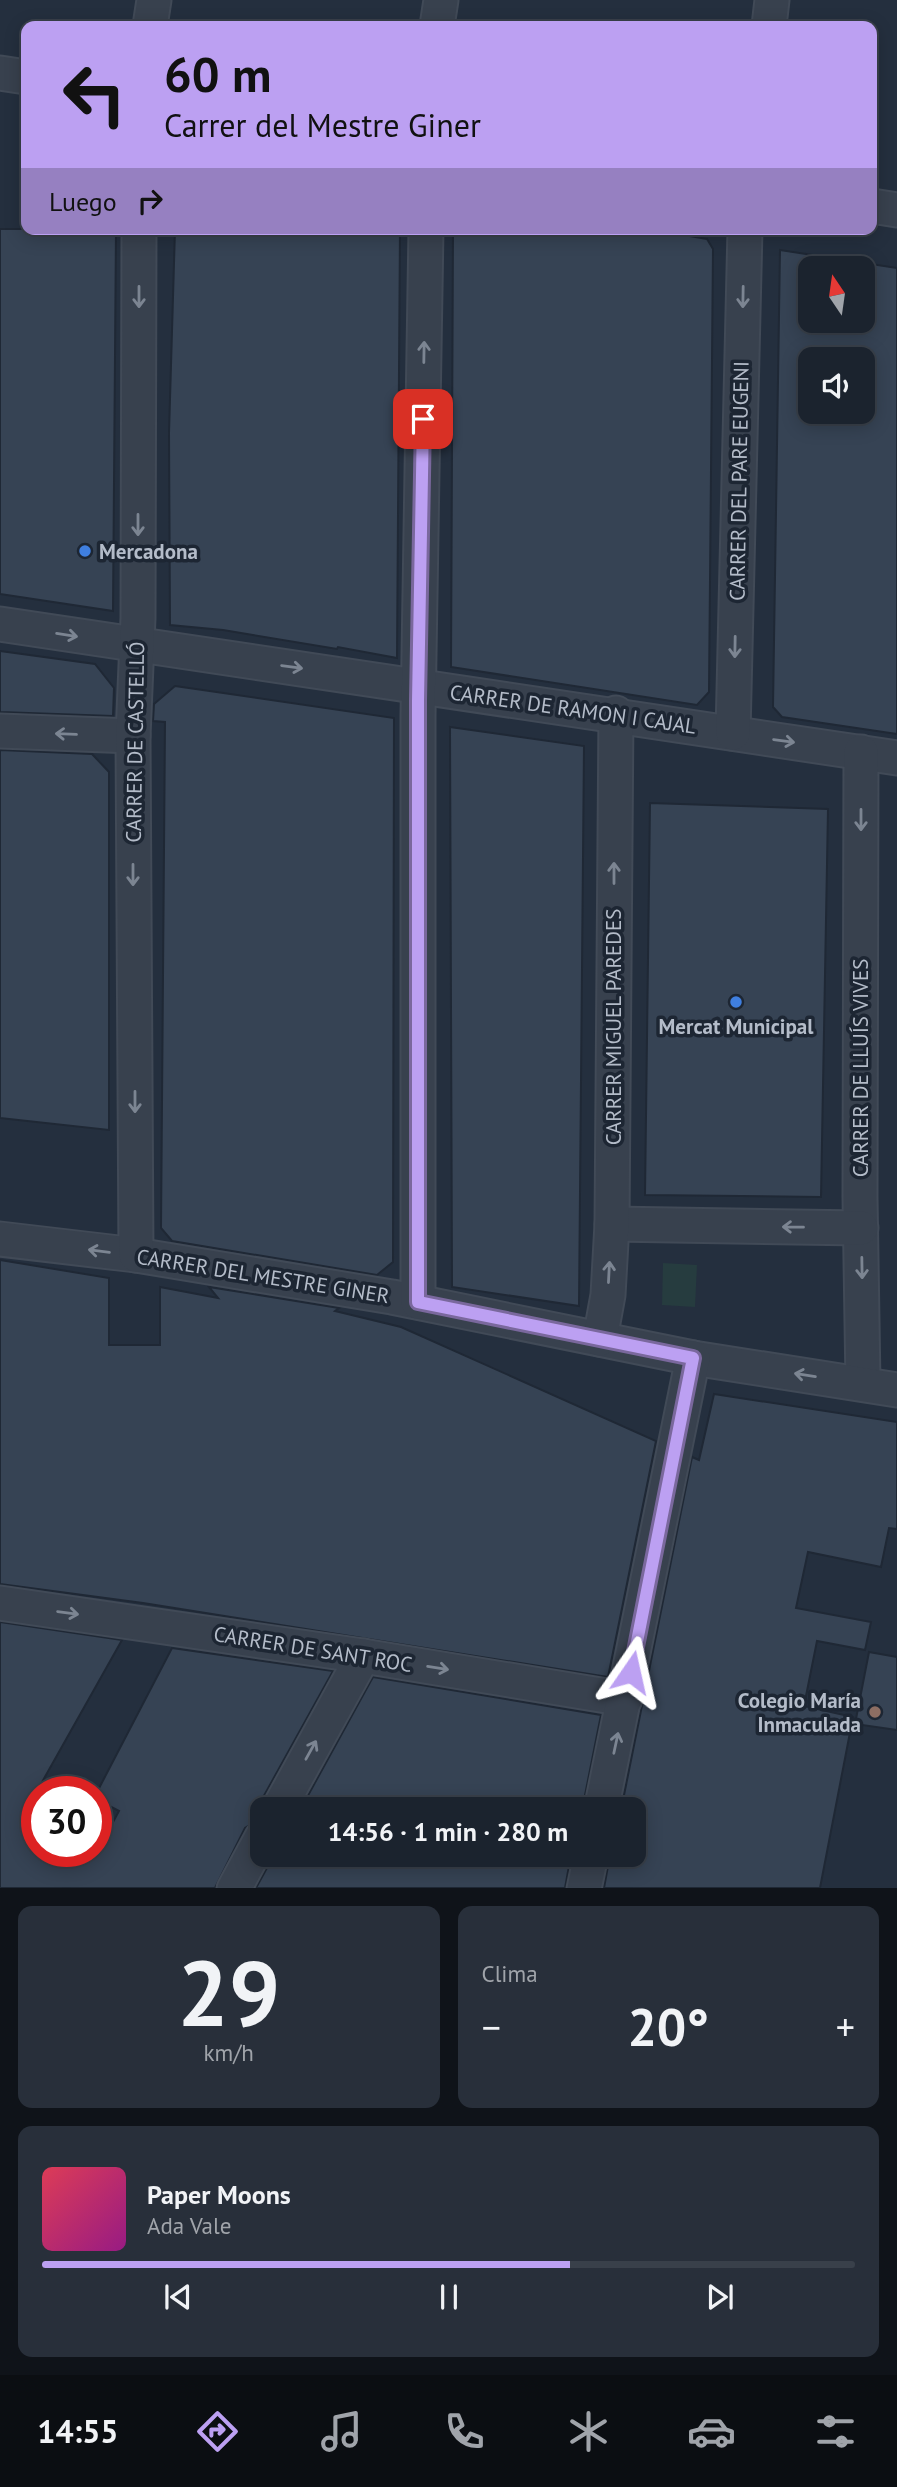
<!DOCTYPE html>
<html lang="es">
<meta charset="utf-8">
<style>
:root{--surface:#1b232e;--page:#282f3a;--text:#f1f3f6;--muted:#a0a4aa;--line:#39404a;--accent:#bca0f2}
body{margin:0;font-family:"PT Sans",sans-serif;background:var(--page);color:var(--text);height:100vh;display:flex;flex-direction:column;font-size:26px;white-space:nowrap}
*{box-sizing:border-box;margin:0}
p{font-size:23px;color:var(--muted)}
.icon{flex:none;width:38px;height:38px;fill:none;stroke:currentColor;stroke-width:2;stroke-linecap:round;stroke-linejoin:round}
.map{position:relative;height:1888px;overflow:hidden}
.details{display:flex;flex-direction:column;gap:18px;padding:18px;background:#0f1319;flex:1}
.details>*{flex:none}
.top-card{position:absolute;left:21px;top:21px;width:856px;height:214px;border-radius:14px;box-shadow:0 4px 18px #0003,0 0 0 2px var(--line);background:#bca0f2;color:#111;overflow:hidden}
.needle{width:46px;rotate:347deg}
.buttons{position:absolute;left:798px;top:256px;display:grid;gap:14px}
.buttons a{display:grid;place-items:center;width:77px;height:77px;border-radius:14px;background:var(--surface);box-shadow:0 4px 18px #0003,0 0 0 2px var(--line);font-size:35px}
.speed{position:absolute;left:21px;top:1776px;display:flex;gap:14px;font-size:35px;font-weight:700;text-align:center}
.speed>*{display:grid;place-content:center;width:91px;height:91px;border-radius:50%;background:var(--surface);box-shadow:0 4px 18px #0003,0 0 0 2px var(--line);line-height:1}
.speed .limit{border:10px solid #d22;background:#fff;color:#111}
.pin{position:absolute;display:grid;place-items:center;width:60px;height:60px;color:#fff;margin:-30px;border-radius:14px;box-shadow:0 4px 10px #0006}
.me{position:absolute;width:77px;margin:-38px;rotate:11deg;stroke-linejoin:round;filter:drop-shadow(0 0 5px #0008)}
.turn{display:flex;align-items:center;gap:24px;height:147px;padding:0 28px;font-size:32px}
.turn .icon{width:91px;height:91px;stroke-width:2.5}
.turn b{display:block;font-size:49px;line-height:60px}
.then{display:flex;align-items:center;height:66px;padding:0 28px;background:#0003;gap:14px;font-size:26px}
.big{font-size:52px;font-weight:600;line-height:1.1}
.details .tile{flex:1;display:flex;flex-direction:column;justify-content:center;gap:10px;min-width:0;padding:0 24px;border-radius:14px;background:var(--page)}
.details .dial{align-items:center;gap:0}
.dial b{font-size:91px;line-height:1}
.song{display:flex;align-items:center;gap:21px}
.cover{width:84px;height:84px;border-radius:10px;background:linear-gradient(135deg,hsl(350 70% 55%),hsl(310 70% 35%))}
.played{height:7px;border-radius:4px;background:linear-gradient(90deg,var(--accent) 65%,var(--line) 65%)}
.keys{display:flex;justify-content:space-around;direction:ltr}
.heat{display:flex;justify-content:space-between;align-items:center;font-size:38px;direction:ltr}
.details .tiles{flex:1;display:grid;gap:18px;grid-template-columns:1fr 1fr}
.tile:last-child{grid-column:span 2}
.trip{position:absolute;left:250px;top:1797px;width:396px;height:70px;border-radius:14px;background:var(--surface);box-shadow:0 4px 18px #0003,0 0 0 2px var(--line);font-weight:600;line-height:70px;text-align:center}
.dock{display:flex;height:112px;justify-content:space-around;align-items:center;background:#0b0e12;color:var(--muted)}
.dock .icon{width:49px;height:49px}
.dock .active{color:var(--accent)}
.dock b{font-size:32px;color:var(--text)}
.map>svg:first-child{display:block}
</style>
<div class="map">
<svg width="897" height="1889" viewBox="0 0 897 1889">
<rect width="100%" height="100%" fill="#242f3e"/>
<polygon fill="#263c3f" points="663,1263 697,1265 695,1307 662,1305"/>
<g fill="#364354" stroke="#1f2835" stroke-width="2" fill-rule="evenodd">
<polygon points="0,229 116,229 113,611 0,594"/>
<polygon points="175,229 400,229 397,658 338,647 337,649 223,630 170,625 169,433"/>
<polygon points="453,229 649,229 707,239 713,249 709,692 697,705 451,667"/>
<path d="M780 250 897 268V734L782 717 773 707ZM810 268H863V320H810ZM810 359H863V411H810Z"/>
<polygon points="0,651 95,664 114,688 113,716 0,712"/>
<polygon points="175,686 394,718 393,1262 377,1275 172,1241 161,1228 165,722 153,721 154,704"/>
<polygon points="450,727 584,746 579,1306 452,1287"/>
<polygon points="0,750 92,754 109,772 109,1130 0,1118"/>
<polygon points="650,803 828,809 821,1197 645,1195"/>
<polygon points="0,1260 109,1278 109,1345 160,1345 160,1287 218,1298 209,1287 339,1308 335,1311 401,1327 656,1441 608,1677 143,1603 0,1584"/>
<polygon points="714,1394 897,1422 897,1529 889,1528 881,1567 808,1552 796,1608 871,1622 865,1650 817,1641 804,1706 853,1717 820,1888 604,1888 610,1855 634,1855 634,1810 621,1810 692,1457 699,1460"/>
<polygon points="0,1622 122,1640 37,1791 37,1852 97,1852 119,1811 96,1799 96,1794 172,1648 333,1671 261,1801 261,1818 245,1828 215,1888 0,1888"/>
<polygon points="869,1652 897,1657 897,1730 855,1724"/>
<polygon points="373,1677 601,1715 582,1810 300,1810"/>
<polygon points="274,1855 571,1855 565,1888 256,1888"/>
</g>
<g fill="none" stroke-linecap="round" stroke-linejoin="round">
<g stroke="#414a57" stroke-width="37">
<g id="street">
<polyline points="150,26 154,0"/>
<polyline points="437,26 441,0"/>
<polyline points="769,26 772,0"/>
<polyline points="0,73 26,77"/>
<polyline points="872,206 897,210"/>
<polyline points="0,624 897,758"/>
<polyline points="0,731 133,736"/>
<polyline points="733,733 745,229"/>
<polyline points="861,752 860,1197 863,1384"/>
<polyline points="612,1224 861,1228"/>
<polyline points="0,1239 136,1255 392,1297 693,1358 897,1390"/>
<polyline points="136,1255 133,736 138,618 139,229"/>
<polyline points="418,1302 418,716 426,229"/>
<polyline points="600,1339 608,1295 612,1224 616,713"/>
<polyline points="0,1603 363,1656 625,1699"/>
<polyline points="278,1810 363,1656"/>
<polyline points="601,1810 693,1358"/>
<polyline points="234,1889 262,1837"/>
<polyline points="584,1889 591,1855"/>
</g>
</g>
<use href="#street" stroke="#38414e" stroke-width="33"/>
</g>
<defs><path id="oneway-shaft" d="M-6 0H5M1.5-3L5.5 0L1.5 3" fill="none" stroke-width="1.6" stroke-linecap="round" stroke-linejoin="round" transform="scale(1.75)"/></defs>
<g stroke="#7c8592">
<use href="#oneway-shaft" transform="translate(139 297) rotate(90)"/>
<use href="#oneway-shaft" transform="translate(743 297) rotate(91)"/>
<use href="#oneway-shaft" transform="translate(424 352) rotate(-89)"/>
<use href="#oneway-shaft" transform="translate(138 525) rotate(90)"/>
<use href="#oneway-shaft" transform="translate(67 635) rotate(9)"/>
<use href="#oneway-shaft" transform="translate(735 647) rotate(91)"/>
<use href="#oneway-shaft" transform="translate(292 667) rotate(8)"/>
<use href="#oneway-shaft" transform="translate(66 734) rotate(-178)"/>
<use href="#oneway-shaft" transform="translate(784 741) rotate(8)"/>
<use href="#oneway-shaft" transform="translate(861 820) rotate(90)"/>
<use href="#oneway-shaft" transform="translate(614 873) rotate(-90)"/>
<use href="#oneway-shaft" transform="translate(133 875) rotate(90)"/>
<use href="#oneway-shaft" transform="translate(135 1102) rotate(90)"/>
<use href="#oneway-shaft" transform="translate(793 1227) rotate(-179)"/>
<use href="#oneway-shaft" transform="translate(99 1251) rotate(-173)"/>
<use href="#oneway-shaft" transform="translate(862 1268) rotate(89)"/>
<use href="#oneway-shaft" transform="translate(609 1272) rotate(-87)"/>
<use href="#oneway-shaft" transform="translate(805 1375) rotate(-171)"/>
<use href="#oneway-shaft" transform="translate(68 1613) rotate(8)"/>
<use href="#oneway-shaft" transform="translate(438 1668) rotate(9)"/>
<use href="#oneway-shaft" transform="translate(616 1743) rotate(-78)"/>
<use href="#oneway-shaft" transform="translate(311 1750) rotate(-61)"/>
</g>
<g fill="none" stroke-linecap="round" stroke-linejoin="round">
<g stroke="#7a689d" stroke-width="18">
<polyline id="route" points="423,419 418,701 418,1302 693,1358 631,1672"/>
</g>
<use href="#route" stroke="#bca0f2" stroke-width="12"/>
</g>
<g fill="#3f7fe0" stroke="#1d2633" stroke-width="2.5">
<circle cx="85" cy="551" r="7"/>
<circle cx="736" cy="1002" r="7"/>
</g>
<circle fill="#8d6e63" stroke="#1d2633" stroke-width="2.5" cx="875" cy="1712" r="7"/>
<g text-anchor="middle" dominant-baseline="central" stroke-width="7" stroke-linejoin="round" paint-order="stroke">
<g font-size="21" fill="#b4bcc9" stroke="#1d2633">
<text transform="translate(739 481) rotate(-89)">CARRER DEL PARE EUGENI</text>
<text transform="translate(573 709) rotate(8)">CARRER DE RAMON I CAJAL</text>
<text transform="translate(135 742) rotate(-89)">CARRER DE CASTELLÓ</text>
<text transform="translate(613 1027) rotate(-90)">CARRER MIGUEL PAREDES</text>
<text transform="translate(860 1068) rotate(-90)">CARRER DE LLUÍS VIVES</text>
<text transform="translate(263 1276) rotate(9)">CARRER DEL MESTRE GINER</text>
<text transform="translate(313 1649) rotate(9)">CARRER DE SANT ROC</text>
</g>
<g font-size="21" font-weight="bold" fill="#b4bcc9" stroke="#1d2633" text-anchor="start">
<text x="99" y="551">Mercadona</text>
<text x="736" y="1026" text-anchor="middle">Mercat Municipal</text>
<text x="861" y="1700" text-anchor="end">Colegio María<tspan x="861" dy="24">Inmaculada</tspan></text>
</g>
</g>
</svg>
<div class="buttons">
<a><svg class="needle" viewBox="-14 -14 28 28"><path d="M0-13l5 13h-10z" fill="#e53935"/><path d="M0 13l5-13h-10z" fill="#a0a4aa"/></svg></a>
<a><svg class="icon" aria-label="sound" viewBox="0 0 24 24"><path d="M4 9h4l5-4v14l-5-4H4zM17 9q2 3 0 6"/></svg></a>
</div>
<div class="speed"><div class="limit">30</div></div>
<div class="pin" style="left:423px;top:419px;background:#d93025"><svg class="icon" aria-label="arrive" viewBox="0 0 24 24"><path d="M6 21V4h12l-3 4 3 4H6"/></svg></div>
<svg class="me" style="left:631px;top:1672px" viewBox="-20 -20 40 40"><path d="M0-17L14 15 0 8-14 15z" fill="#bca0f2" stroke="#fff" stroke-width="4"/></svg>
<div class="trip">14:56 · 1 min · 280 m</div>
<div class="top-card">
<div class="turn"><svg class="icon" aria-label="left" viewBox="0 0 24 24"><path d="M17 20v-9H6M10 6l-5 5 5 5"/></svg><div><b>60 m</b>Carrer del Mestre Giner</div></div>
<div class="then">Luego<svg class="icon" aria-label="right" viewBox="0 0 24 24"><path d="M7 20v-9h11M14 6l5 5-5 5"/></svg></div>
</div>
</div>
<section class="details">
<div class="tiles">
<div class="tile dial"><b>29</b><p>km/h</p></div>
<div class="tile"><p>Clima</p>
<div class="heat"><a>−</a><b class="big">20°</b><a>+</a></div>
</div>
<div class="tile">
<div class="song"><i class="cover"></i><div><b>Paper Moons</b><p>Ada Vale</p></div></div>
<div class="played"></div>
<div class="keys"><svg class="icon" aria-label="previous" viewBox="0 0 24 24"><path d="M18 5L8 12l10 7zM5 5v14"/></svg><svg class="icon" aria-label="pause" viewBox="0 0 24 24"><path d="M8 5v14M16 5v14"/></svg><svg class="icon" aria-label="next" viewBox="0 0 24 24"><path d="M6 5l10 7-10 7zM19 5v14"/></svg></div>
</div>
</div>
</section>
<nav class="dock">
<b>14:55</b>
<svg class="icon active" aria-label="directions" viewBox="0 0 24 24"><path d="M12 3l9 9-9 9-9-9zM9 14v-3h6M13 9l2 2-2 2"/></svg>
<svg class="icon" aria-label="music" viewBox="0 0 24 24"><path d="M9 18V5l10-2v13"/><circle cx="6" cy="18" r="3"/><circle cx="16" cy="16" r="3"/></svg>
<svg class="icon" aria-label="phone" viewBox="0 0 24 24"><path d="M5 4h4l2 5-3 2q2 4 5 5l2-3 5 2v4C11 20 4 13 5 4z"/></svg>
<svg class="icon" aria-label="climate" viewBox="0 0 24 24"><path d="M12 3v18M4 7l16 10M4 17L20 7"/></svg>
<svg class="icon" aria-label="car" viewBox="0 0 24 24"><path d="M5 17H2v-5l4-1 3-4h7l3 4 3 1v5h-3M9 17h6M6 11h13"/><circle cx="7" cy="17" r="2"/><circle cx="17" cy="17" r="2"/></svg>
<svg class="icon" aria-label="filters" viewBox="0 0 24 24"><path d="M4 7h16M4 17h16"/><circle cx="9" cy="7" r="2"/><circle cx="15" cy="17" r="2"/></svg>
</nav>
